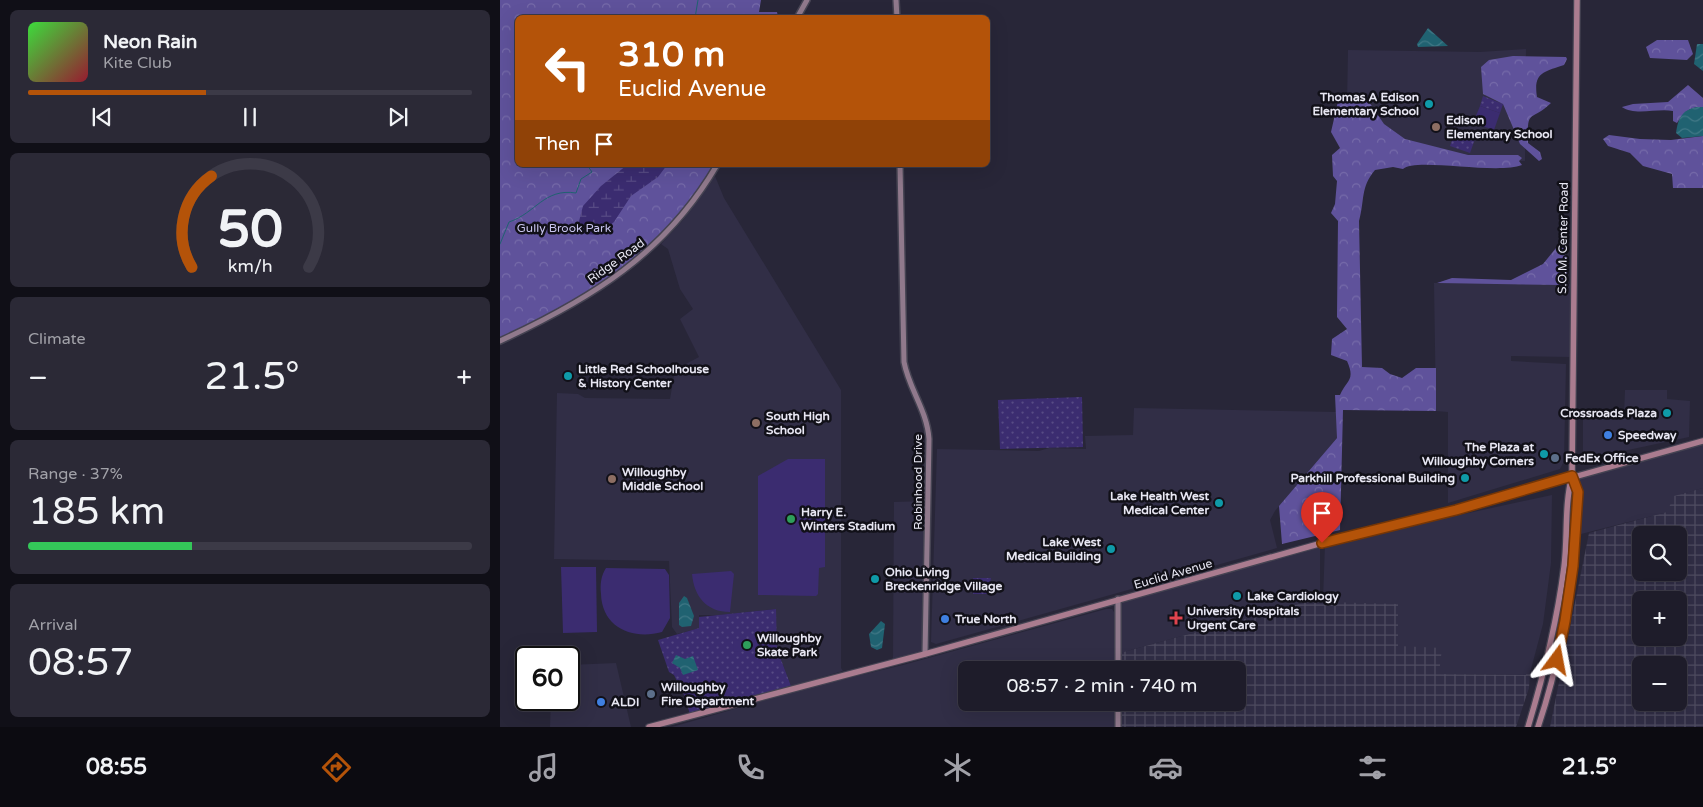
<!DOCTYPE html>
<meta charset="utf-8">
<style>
:root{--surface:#1e1c2a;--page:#2b2936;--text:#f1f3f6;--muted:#a1a1a8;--line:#3c3a47;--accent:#b45309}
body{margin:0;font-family:"Varela Round",sans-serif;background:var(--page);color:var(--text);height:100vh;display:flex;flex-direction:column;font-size:19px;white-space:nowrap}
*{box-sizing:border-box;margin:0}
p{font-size:16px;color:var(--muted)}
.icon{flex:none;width:28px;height:28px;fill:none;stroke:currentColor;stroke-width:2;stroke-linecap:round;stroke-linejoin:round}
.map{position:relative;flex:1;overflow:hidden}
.details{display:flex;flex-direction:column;gap:10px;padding:10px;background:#100f17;width:500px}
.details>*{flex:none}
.hud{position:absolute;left:15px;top:15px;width:475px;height:152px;border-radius:8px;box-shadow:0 5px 20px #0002,0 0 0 1px var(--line);background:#b45309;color:#fff;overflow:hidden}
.tools{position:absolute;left:1132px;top:526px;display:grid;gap:10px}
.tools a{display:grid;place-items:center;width:55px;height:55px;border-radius:8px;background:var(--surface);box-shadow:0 5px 20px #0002,0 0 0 1px var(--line);font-size:25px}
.speed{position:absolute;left:15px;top:646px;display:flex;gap:10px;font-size:25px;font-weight:700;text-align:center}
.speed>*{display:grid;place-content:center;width:65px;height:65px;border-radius:50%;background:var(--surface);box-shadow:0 5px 20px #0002,0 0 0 1px var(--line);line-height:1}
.speed .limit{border:2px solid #111;border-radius:8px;background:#fff;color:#111}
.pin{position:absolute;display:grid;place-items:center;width:42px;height:42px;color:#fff;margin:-51px -21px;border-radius:50% 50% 50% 0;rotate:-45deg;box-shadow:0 0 5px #0007}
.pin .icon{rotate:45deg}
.me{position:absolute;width:55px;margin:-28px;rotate:13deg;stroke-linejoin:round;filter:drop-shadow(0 0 4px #0008)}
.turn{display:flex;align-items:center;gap:18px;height:105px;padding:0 20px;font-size:22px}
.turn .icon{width:65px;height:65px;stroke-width:2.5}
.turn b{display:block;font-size:35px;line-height:42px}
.then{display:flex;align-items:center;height:48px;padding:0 20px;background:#0003;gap:10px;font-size:19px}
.big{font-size:38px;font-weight:600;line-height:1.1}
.details .tile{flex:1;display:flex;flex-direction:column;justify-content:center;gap:8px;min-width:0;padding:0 18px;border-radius:8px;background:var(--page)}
.details .dial{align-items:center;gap:0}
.dial svg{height:130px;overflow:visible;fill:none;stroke:var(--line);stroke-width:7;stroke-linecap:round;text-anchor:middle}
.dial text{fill:var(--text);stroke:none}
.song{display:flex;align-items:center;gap:15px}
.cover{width:60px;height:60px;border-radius:8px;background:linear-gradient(135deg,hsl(120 70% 55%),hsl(350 70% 35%))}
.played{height:5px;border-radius:2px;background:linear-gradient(90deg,var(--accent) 40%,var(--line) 40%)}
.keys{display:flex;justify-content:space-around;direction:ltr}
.heat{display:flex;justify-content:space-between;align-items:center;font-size:28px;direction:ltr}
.charge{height:8px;border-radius:4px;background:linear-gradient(90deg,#34c759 37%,var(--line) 0)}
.trip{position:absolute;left:458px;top:661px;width:288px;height:50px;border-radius:8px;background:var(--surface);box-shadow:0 5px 20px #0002,0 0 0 1px var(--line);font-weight:600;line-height:50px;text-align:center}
.menu{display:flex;height:80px;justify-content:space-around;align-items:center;background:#0c0b11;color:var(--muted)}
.menu .icon{width:35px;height:35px}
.menu .current{color:var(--accent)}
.menu b{font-size:22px;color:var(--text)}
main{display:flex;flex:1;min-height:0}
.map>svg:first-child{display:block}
</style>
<main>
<section class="details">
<div class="tile">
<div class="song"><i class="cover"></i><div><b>Neon Rain</b><p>Kite Club</p></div></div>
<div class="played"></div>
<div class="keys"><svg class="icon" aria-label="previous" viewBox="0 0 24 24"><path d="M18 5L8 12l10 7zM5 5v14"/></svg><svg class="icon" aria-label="pause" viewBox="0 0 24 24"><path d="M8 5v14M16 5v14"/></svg><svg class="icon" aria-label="next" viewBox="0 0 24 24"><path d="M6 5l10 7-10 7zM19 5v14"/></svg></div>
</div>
<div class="tile dial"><svg viewBox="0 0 100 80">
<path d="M14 69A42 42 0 1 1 86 69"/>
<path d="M14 69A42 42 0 0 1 26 13" stroke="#b45309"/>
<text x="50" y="56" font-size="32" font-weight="700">50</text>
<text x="50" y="72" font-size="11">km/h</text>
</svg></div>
<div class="tile"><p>Climate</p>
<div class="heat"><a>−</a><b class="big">21.5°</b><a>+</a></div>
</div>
<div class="tile"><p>Range · 37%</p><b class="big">185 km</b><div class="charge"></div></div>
<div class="tile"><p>Arrival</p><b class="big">08:57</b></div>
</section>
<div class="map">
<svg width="1203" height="727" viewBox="0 0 1203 727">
<defs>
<pattern id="industrial-grid" width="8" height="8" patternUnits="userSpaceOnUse" patternTransform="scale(1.25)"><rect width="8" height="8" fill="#312e46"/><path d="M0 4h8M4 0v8" fill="none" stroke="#4f4c61"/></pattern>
<pattern id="grass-dots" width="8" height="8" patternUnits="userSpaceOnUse" patternTransform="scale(1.25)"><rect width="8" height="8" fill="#3b2c70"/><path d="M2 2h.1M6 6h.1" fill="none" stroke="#574b85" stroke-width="1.8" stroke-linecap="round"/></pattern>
<pattern id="forest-crowns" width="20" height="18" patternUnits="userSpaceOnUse" patternTransform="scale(1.25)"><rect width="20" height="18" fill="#5f529b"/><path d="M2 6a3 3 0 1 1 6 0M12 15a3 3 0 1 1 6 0" fill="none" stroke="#766ba9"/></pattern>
<pattern id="wetland-marsh" width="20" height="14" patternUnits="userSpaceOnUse" patternTransform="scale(1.25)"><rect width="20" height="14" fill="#3b2c70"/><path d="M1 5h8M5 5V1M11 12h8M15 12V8" fill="none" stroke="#574b85"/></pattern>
<pattern id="water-waves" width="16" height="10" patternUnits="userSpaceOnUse" patternTransform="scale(1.25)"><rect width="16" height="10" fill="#206271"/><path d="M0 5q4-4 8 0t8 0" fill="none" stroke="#407886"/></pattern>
</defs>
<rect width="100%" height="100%" fill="#282638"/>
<g fill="#312e46">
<polygon points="1026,49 1025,161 846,158 848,50 980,52"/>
<polygon points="215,176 224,198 341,390 341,668 343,671 291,686 277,649 275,609 219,615 199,615 200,628 177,634 172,627 169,561 54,559 57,393 78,394 85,398 170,399 174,376 182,366 199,357 180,319 193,309 180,289 168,249 161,244 183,220"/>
<polygon points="934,283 1070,284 1071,357 1011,356 1011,361 1066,364 1064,461 1060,469 948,503 948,412 936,411"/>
<polygon points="1125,390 1167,390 1167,399 1190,401 1189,437 1100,456 1083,456 1083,414 1124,415"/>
<polygon points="634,408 837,412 837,438 775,511 770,520 777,548 436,644 431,642 437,449 539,451 549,448 586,449 585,436 633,435"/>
<polygon points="1203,442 1203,488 1175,496 1168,512 1077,535 1079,491 1074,477"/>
<polygon points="1052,495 1051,563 1043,624 1030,673 1026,673 1026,675 938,674 823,600 825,544"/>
<polygon points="426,501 423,653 393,661 394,502"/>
<polygon points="820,546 820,598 620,653 620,601"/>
<polygon points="606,609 612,609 616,615 615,670 466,670 466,702 616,703 616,727 172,727 315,686 403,665"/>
<polygon points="116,663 131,727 50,727 51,700 69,700 69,665"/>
</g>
<g fill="url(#industrial-grid)" fill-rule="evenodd">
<path d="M1203 488V727H1050L1089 533 1167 512 1174 496ZM1141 535H1179V572H1141ZM1141 600H1179V638H1141ZM1141 665H1179V702H1141Z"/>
<polygon points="820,598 828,602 898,604 898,646 942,648 939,674 1026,675 1026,673 1030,673 1029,688 1016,727 620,727 620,703 736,702 736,670 620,670 620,653"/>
</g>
<g fill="url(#grass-dots)">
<polygon points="983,96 1003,104 1000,113 980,106"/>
<polygon points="955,132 975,139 970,153 950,146"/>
<polygon points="582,397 583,447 500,449 498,400"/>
<polygon points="473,578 491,578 490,583 487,583 487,594 473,594"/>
<polygon points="276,609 277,649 291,686 190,714 179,680 177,681 174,675 169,672 158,640 199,628 199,617"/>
</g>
<g fill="url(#forest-crowns)">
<polygon points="0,0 261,0 259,12 277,12 278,17 18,18 18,165 217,165 165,236 101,286 0,341"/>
<polygon points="1157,40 1188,40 1193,54 1187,60 1150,58 1146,47"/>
<path d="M1013 56 1066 57 1067 59 1064 65C1044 72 1033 72 1037 97L1051 103C1030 123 1027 107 1028 143L1040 152 1042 159 1039 161 1020 144 1003 104 983 94 981 67 989 60Z"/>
<path d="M1188 85 1203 98V107C1190 106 1183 113 1177 123L1173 121V111C1157 108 1135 116 1122 107L1133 104 1168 102Z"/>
<path d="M865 96 884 124 905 139 968 155H1018L1022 158 1019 161 1022 165C996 175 915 157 903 169L893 167 875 170C860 188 865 200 859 221L862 367 882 368 890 374 902 378 916 368H936V411L843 410 840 530 782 544 779 506 837 438 835 395H840C846 380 856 381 847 361L831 355 832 339 847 329 837 317 838 221 831 213 835 204 837 181 833 176 832 155 840 148 831 132 839 97Z"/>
<polygon points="1109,135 1140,139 1171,140 1203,136 1203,188 1173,188 1172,174 1143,166 1130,153 1108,146 1103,139"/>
<path d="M1056 248H1064C1068 262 1071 273 1061 285L937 283 952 278 1011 280 1043 264Z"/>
</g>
<polygon fill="url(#wetland-marsh)" points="127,165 167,165 158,177 131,196 114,222 98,235 84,234 78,225 83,206 101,186"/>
<g fill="#3b2c70">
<polygon points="980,106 1000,113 994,130 973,123"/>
<polygon points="288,459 325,459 325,567 319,568 318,594 316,596 258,595 258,476"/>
<polygon points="61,567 96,567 97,632 63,633"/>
<path d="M106 568 165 569 169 575 170 618 162 632C133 640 102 628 101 594 100 584 101 576 106 568Z"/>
<path d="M231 571 234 574 230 612C206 612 194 596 192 574Z"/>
<polygon points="259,638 260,649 234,652 233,641"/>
</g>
<g fill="url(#water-waves)">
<polygon points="928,28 948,46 918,47 917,44"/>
<polygon points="1197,44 1203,44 1203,71 1194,64"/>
<path d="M1197 107H1203V136L1182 138 1176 133C1178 118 1182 110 1197 107Z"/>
<polygon points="184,596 187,598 194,616 191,626 182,627 179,625 179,603"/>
<polygon points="381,621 385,624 382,648 377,650 371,647 369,634"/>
<polygon points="176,655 185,659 193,656 198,670 183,675 180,668 184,666 180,668 172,663"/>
</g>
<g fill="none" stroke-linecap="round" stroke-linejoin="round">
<g stroke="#206271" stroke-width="1">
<polyline points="195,18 198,0"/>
<path d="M0 244 9 222C36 213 44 188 76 193L81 179 92 172 87 165"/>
</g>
<g stroke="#454352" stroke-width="8">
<g id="secondary">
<polyline points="396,0 397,18"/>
<polyline points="297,18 307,0"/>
<path d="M400 165 404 362C409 389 427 410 429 439L425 654"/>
<path d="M0 341C91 299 165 254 217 165"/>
<polyline points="618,670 618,599"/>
<polyline points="618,727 618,702"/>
</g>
</g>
<g stroke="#454352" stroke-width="8">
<g id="primary">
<polyline points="149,727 425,654 822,543 956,510 1203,441"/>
<path d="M1028 727C1044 674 1057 622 1064 567 1068 537 1064 506 1072 476L1077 0"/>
<path d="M1038 727C1059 665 1070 602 1075 537 1076 516 1079 497 1072 477"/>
</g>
</g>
<use href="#secondary" stroke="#90798c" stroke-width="5"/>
<use href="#primary" stroke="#aa7c8f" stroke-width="5.5"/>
</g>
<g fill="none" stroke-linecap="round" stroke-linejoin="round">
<g stroke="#753606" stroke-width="12">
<polyline id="route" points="822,543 956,510 1072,476 1078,492 1073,566 1065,621 1057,660"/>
</g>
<use href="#route" stroke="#b45309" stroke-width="9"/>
</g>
<g fill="#0f9aa8" stroke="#111018" stroke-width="2">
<circle cx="929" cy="104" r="5"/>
<circle cx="68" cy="376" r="5"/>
<circle cx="1167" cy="413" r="5"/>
<circle cx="1044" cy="454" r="5"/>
<circle cx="965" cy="478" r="5"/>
<circle cx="719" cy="503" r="5"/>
<circle cx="611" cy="549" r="5"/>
<circle cx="375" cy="579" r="5"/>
<circle cx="737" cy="596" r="5"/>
</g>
<g fill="#8d6e63" stroke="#111018" stroke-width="2">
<circle cx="936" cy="127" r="5"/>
<circle cx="256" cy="423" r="5"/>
<circle cx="112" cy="479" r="5"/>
</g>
<g fill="#3f7fe0" stroke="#111018" stroke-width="2">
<circle cx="1108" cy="435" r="5"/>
<circle cx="445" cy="619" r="5"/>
<circle cx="101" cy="702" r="5"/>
</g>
<g fill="#5c6f8a" stroke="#111018" stroke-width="2">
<circle cx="1055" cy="458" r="5"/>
<circle cx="151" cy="694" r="5"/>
</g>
<g fill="#2e9e5b" stroke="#111018" stroke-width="2">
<circle cx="291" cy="519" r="5"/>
<circle cx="247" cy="645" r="5"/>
</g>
<path fill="#e0444e" stroke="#111018" stroke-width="2" d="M673.5 610.5h5v5h5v5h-5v5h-5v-5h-5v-5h5z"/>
<g text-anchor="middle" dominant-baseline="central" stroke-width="5" stroke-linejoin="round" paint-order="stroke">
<g font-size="12" font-weight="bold" fill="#e8e7f3" stroke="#111018" text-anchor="start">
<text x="919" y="97" text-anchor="end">Thomas A Edison<tspan x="919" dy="14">Elementary School</tspan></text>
<text x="946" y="120">Edison<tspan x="946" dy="14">Elementary School</tspan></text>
<text x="78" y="369">Little Red Schoolhouse<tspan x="78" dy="14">&amp; History Center</tspan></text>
<text x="1157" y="413" text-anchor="end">Crossroads Plaza</text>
<text x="266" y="416">South High<tspan x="266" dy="14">School</tspan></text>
<text x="1118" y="435">Speedway</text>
<text x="1034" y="447" text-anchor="end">The Plaza at<tspan x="1034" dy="14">Willoughby Corners</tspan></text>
<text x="1065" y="458">FedEx Office</text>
<text x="122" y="472">Willoughby<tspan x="122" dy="14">Middle School</tspan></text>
<text x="955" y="478" text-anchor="end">Parkhill Professional Building</text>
<text x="709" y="496" text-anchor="end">Lake Health West<tspan x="709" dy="14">Medical Center</tspan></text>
<text x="301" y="512">Harry E.<tspan x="301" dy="14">Winters Stadium</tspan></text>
<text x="601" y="542" text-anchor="end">Lake West<tspan x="601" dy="14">Medical Building</tspan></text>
<text x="385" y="572">Ohio Living<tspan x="385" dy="14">Breckenridge Village</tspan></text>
<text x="747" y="596">Lake Cardiology</text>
<text x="687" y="611">University Hospitals<tspan x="687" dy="14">Urgent Care</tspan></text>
<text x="455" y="619">True North</text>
<text x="257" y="638">Willoughby<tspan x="257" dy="14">Skate Park</tspan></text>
<text x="161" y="687">Willoughby<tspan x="161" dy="14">Fire Department</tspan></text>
<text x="111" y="702">ALDI</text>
</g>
<g font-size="12" fill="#c9c5ef" stroke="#111018">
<text x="64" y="228">Gully Brook Park</text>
</g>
<g font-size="12" fill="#e8e7f3" stroke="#111018">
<text transform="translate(1063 238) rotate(-89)">S.O.M. Center Road</text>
<text transform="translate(116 261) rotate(-36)">Ridge Road</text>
<text transform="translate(418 482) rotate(-90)">Robinhood Drive</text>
<text transform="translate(673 574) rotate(-16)">Euclid Avenue</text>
</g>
</g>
</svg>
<div class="tools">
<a><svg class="icon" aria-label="search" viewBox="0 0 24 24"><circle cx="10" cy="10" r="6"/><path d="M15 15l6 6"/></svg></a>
<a>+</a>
<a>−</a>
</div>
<div class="speed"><div class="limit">60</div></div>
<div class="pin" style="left:822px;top:543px;background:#d93025"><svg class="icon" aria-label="arrive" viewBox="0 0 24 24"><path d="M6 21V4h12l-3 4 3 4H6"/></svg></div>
<svg class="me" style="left:1057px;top:660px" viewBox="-20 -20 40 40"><path d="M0-17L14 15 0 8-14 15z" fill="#b45309" stroke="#fff" stroke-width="4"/></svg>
<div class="trip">08:57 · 2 min · 740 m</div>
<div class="hud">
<div class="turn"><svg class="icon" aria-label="left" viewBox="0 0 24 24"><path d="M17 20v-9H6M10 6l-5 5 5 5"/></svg><div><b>310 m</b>Euclid Avenue</div></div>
<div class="then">Then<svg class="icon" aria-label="arrive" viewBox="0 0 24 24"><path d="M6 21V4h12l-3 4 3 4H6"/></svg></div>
</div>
</div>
</main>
<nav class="menu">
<b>08:55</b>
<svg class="icon current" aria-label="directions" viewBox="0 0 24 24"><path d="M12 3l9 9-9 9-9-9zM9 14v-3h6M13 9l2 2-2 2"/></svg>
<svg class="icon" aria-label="music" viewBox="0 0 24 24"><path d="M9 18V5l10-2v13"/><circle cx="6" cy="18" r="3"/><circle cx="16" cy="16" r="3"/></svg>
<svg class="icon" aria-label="phone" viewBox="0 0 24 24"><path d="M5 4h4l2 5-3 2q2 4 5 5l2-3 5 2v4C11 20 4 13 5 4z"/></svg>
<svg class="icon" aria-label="climate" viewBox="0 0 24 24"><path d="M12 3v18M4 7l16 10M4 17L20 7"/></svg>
<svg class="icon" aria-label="car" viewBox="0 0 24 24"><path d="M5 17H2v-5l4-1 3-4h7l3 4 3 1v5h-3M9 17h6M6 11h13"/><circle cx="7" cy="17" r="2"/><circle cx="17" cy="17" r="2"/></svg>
<svg class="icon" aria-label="filters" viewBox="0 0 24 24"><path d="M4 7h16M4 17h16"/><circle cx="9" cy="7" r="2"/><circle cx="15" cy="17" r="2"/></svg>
<b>21.5°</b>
</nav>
